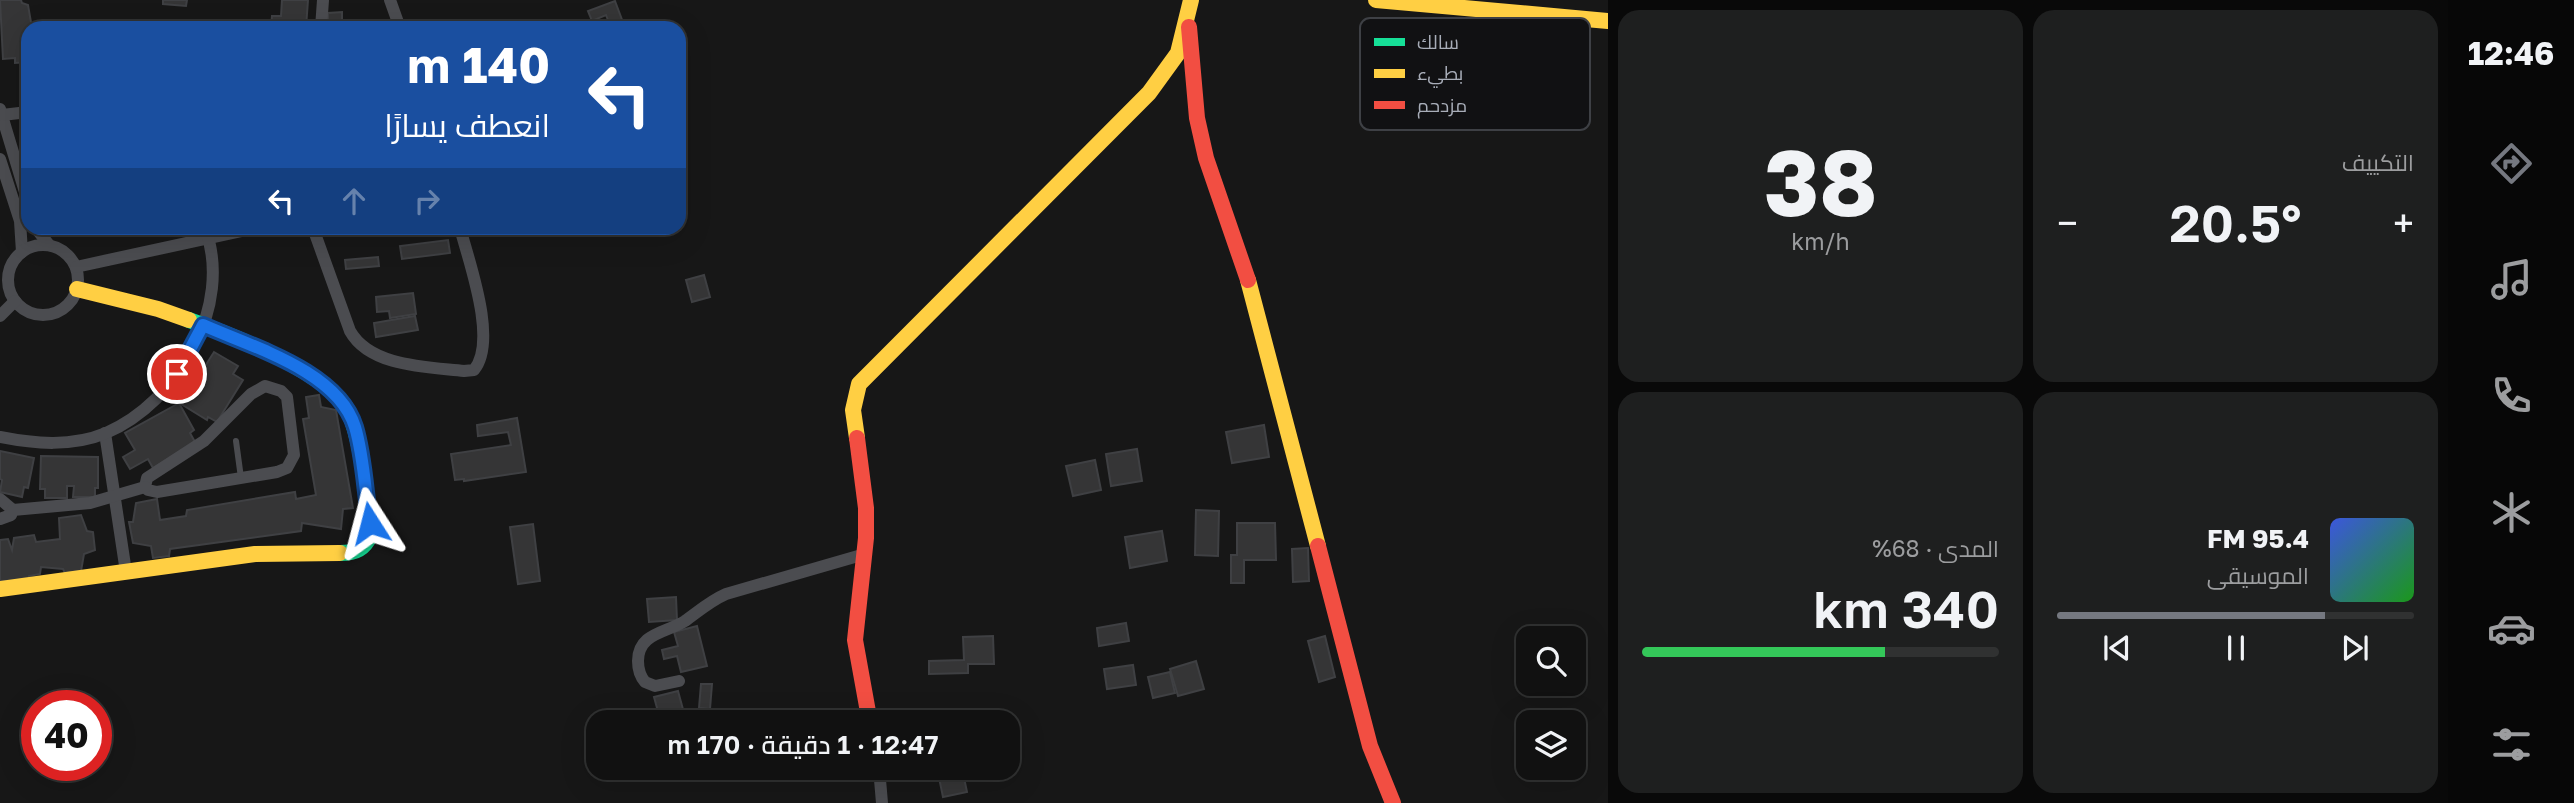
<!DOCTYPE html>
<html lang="ar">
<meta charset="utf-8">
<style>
:root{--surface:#111;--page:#1e1f1f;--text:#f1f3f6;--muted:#9c9d9f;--line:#303131;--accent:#757880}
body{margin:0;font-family:"Golos Text",Cairo,sans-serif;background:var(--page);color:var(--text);direction:rtl;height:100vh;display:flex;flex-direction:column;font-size:26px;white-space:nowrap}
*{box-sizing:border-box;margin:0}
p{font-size:23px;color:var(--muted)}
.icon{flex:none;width:38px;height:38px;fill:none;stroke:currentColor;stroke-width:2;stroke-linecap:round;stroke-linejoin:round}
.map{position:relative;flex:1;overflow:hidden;direction:ltr}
.sheet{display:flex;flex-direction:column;gap:10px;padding:10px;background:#090909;width:840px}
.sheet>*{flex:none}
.guide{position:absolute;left:21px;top:21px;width:665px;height:214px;border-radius:21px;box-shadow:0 7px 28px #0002,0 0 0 2px var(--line);direction:rtl;background:#1a4fa0;color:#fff;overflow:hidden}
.buttons{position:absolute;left:1516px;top:626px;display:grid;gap:14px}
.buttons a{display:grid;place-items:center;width:70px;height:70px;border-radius:14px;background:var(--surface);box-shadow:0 7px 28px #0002,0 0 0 2px var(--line);font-size:35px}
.speed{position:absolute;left:21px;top:690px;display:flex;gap:14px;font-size:35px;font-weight:700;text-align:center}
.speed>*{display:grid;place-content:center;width:91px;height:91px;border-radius:50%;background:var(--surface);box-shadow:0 7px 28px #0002,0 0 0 2px var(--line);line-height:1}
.speed .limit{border:10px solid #d22;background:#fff;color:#111}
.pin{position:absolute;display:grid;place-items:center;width:60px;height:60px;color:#fff;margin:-30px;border:4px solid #fff;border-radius:50%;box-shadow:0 2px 7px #0007}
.me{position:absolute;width:77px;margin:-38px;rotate:351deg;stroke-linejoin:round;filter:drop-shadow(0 0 5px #0008)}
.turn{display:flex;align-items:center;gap:24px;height:147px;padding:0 21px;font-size:32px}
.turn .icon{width:91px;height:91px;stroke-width:2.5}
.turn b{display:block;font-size:49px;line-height:60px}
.lanes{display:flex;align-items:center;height:66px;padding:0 21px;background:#0003;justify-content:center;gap:35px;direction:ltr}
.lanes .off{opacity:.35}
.big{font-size:52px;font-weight:600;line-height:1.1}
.sheet .tile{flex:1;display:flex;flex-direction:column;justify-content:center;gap:10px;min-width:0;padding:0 24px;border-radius:21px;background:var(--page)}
.sheet .dial{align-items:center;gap:0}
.dial b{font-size:91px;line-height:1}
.song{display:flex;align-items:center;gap:21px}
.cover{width:84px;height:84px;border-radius:10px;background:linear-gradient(135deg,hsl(230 70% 55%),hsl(120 70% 35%))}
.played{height:7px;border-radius:4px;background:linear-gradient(90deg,var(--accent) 75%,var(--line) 75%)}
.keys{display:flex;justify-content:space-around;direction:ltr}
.heat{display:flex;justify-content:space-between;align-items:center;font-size:38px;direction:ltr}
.charge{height:10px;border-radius:5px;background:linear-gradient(90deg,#34c759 68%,var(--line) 0)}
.sheet .tiles{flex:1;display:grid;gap:10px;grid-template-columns:repeat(2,1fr)}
.trip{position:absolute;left:586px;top:710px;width:434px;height:70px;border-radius:21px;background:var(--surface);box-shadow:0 7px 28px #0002,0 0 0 2px var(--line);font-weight:600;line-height:70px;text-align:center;direction:rtl}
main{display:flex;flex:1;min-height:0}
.menu{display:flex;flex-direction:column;width:126px;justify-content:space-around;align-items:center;background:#070707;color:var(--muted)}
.menu .icon{width:49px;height:49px}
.menu .on{color:var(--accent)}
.menu b{font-size:32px;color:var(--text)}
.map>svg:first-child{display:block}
</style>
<main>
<nav class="menu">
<b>12:46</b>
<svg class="icon on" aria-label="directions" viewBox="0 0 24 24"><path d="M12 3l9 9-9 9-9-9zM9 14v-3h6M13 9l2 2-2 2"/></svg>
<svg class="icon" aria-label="music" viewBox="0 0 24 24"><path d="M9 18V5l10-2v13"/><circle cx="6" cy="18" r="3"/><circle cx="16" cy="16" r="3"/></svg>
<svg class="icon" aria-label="phone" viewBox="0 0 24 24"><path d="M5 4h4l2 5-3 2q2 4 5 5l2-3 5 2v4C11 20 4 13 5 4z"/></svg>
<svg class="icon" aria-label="climate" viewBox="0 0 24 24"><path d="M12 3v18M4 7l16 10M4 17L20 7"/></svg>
<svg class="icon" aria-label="car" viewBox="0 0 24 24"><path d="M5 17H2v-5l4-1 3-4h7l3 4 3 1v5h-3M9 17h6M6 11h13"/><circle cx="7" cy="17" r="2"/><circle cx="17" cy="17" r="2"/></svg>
<svg class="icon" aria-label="filters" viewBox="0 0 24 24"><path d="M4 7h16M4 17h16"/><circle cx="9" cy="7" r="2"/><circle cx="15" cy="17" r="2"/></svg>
</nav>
<section class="sheet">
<div class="tiles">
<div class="tile"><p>التكييف</p>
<div class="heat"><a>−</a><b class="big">20.5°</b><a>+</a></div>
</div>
<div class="tile dial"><b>38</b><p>km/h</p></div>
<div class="tile">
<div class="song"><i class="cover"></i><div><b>95.4 FM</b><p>الموسيقى</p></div></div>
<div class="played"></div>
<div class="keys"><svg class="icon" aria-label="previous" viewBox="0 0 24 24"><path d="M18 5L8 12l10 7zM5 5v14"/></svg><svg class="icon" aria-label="pause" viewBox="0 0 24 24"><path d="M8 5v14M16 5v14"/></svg><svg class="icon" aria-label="next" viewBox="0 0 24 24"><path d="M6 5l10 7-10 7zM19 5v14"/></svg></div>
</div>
<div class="tile"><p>المدى · 68%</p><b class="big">340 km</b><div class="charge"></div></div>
</div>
</section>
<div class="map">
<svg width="1608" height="803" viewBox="0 0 1608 803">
<rect width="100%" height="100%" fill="#171717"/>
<g fill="#353536" stroke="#3f4043" stroke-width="2">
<polygon points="0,0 21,0 22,3 28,5 32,28 28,28 28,62 15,63 15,58 3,59"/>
<polygon points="163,0 187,0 186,6 163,4"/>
<polygon points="282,0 308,0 306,28 271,28 272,16 281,16"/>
<polygon points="615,1 624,25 611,28 606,15 592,21 588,11"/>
<polygon points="342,12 342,24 328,24 328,13"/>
<polygon points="448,240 450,253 402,259 400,246"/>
<polygon points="378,257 379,266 346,269 345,260"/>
<polygon points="704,275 710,297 692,302 686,280"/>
<polygon points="413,293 416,314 390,318 389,311 377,312 376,297"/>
<polygon points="415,316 418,330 376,337 374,323"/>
<polygon points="214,352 238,366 233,374 243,380 217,422 208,417 207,420 181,404"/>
<polygon points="319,395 321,407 336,410 353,508 343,509 341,529 302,523 301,531 170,549 169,556 153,558 151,546 133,543 129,522 133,522 136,503 157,499 160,520 186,516 187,510 295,492 296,499 316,495 303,419 309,418 306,397"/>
<polygon points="179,403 194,430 190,433 195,442 153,468 148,459 130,469 123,457 135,450 125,433"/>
<polygon points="517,418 526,472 464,481 464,479 455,480 451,454 511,445 508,432 478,436 477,425"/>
<polygon points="1264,425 1269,457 1232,463 1226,432"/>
<polygon points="1137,449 1142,481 1111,486 1106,454"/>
<polygon points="0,451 34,458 28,488 24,487 22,497 0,492 2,480 0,479"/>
<polygon points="41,456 98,457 98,488 95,488 95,497 73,497 74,486 67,486 67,498 45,498 45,489 40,489"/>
<polygon points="1095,460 1101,490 1073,496 1066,466"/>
<polygon points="1196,510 1219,511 1218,556 1195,555"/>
<polygon points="81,515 87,531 93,532 95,550 84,554 81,571 65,573 63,569 41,567 40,574 29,576 28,581 0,581 0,540 8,539 12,550 14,538 34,535 36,542 60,539 59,518"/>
<polygon points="1237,523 1275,523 1276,560 1244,560 1244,583 1231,583 1231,555 1237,555"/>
<polygon points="533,524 540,581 518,584 510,527"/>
<polygon points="1162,531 1167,561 1130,568 1125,537"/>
<polygon points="1308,548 1309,581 1293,582 1292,549"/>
<polygon points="676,597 677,620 649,622 647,599"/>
<polygon points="1126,623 1129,641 1099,646 1097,628"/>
<polygon points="697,626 707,666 681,672 677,656 664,659 662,650 678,646 674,632"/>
<polygon points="993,636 994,664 968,664 968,673 929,674 929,661 964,660 963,637"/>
<polygon points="1325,636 1335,677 1319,682 1308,641"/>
<polygon points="1196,661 1204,689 1178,696 1170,669"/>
<polygon points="1133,665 1136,685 1107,689 1104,669"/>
<polygon points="1170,672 1175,693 1153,698 1148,677"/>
<polygon points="701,684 712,684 710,709 699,708"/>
<polygon points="678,691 684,713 660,719 654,697"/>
<polygon points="937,768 962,768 967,792 943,797"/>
</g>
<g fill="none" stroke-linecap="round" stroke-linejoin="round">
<polyline stroke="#4b4c50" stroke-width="6" points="236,441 241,478"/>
<g stroke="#4b4c50" stroke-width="12">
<polyline points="390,0 400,28"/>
<polyline points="321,28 323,0"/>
<polyline points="0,109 28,202"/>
<polyline points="2,115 28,112"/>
<polyline points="0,159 20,221 22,252"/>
<polyline points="36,228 49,245"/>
<path d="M313 228 350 331C370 367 428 367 464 371L474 370C498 341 469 262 460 228"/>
<circle cx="43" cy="280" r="35"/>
<polyline points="76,267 255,228"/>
<polyline points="0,316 15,301"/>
<polygon points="265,386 281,391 287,397 294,455 287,468 277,472 157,492 148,490 145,487 147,478 204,441 251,394"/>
<polyline points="105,433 126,572"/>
<path d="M0 437C35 444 72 447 106 433 178 402 234 306 205 228"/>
<polyline points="0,499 13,510"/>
<polyline points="0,519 11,515 13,510 90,503 145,487"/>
<path d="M679 681 655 686 645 682C640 676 638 669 638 661 638 633 666 633 685 621 699 611 710 601 726 594L865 554"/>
<polyline points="879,768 882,803"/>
</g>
<path stroke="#16e098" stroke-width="16" d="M189 320C231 335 329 372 349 413 363 442 366 500 371 534 364 549 356 553 340 553"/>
<g stroke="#ffcf43" stroke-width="16">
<polyline points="1376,0 1608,21"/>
<polyline points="1248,280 1318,546"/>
<polyline points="77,289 158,309 189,320"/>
<polyline points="857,438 853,410 859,384 1149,93 1178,53 1191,0"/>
<polyline points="0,589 255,554 340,553"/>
</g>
<g stroke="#f24e42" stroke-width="16">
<polyline points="1189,27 1197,118 1206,158 1248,280"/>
<polyline points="857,438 866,508 866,538 855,640 870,723"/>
<polyline points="1318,546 1370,746 1393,803"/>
</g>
</g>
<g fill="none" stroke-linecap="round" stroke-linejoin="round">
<g stroke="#114b97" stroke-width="18">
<path id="route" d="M177 374 203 325C252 347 338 371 355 427 364 457 365 492 370 523"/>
</g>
<use href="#route" stroke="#1a73e8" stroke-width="12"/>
</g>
<rect x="1360" y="18" width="230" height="112" rx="10" fill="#111113" stroke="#3e4045" stroke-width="2"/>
<rect x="1374" y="38" width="31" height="8" fill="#16e098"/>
<rect x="1374" y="69" width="31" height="9" fill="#ffcf43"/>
<rect x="1374" y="101" width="31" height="8" fill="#f24e42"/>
<g font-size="19" fill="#a8adb8">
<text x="1417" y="49">سالك</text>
<text x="1417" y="80">بطيء</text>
<text x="1417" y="112">مزدحم</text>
</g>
</svg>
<div class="buttons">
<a><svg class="icon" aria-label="search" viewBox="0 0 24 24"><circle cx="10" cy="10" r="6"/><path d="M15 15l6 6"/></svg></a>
<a><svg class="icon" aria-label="layers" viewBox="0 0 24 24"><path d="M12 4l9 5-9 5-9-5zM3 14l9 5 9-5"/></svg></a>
</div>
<div class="speed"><div class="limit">40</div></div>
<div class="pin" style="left:177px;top:374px;background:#d93025"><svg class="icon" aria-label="arrive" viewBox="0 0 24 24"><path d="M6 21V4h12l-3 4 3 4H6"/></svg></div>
<svg class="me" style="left:370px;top:523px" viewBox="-20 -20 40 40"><path d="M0-17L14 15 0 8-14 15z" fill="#1a73e8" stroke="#fff" stroke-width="4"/></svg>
<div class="trip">12:47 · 1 دقيقة · 170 m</div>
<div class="guide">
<div class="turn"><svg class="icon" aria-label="left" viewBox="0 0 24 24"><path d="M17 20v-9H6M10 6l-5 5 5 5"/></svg><div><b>140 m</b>انعطف يسارًا</div></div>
<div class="lanes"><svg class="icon" aria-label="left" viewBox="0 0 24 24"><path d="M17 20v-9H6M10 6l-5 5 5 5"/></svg><svg class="icon off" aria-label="ahead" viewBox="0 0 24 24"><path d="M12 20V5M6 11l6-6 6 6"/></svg><svg class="icon off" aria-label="right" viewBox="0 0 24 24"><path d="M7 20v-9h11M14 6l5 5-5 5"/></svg></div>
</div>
</div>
</main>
